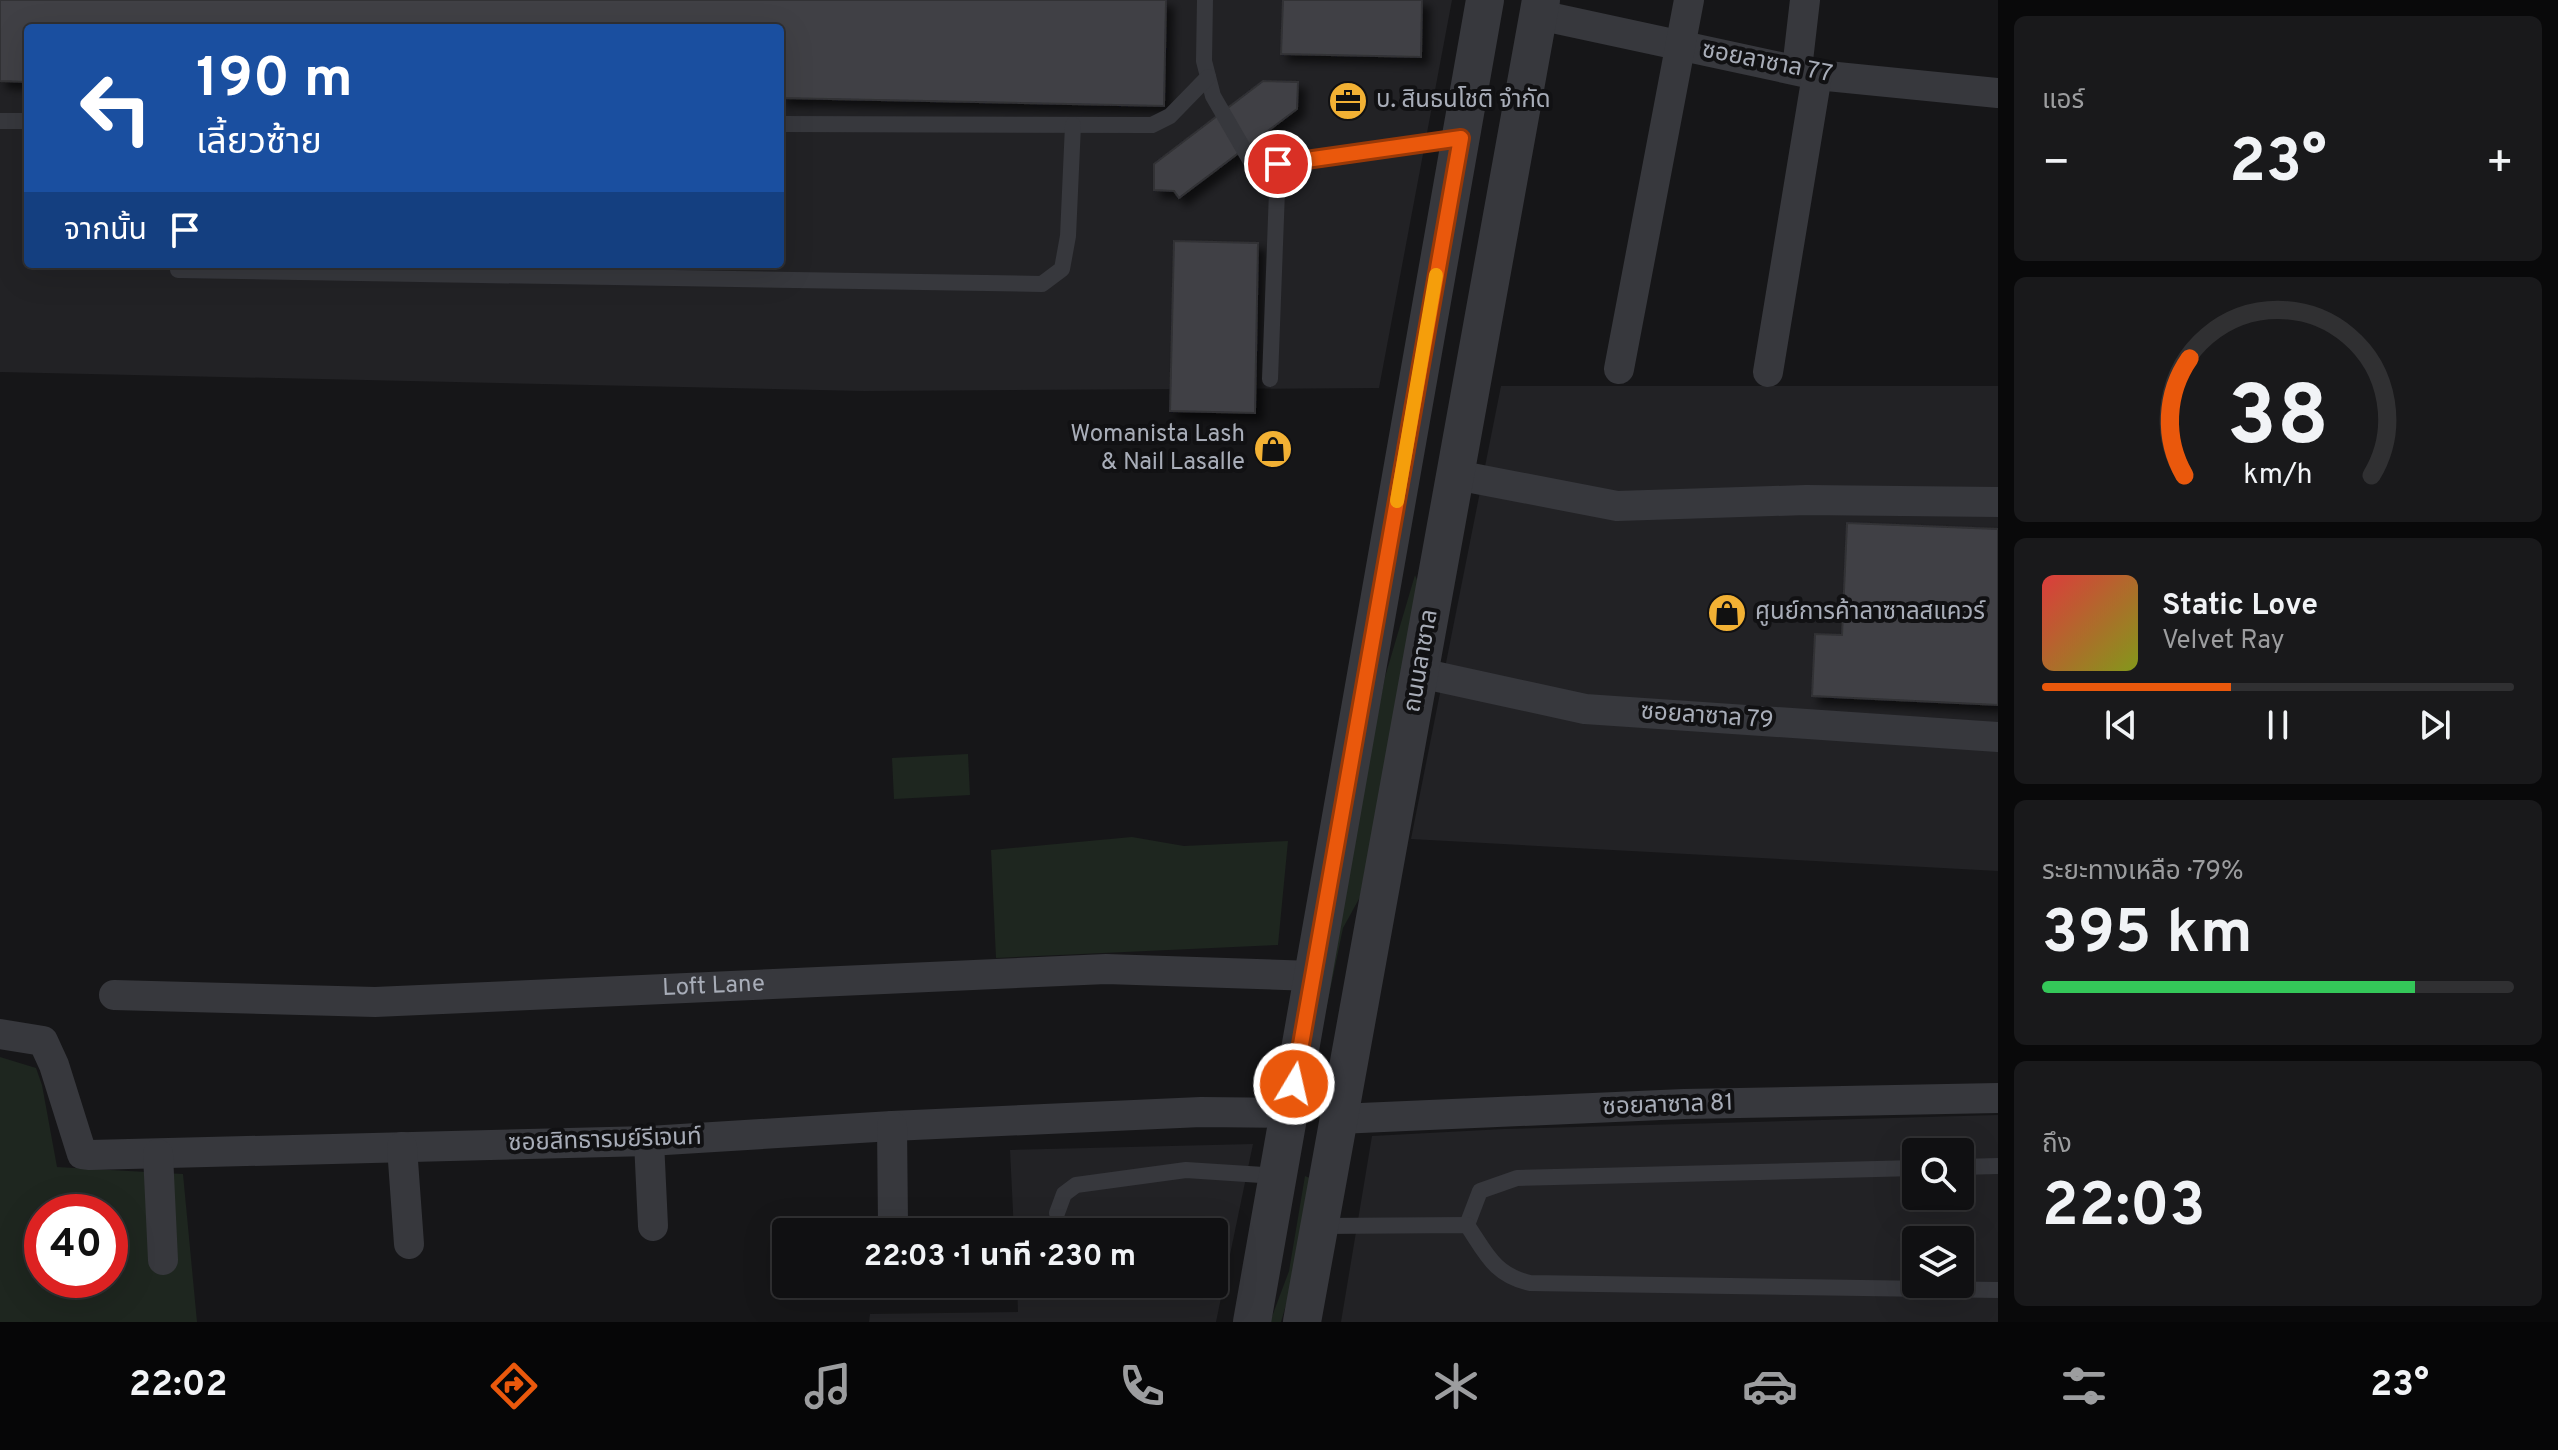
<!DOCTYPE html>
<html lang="th">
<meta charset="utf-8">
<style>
:root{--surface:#101012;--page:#19191b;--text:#f1f3f6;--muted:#9c9d9f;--line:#303032;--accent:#ea580c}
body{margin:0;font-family:Overpass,"Noto Sans Thai",sans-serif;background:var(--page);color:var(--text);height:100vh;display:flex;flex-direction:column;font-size:30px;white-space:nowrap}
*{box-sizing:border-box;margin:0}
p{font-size:26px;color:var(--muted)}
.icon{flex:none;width:44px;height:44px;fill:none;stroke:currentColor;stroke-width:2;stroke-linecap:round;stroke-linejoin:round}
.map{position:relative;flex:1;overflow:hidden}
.drawer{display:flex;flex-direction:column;gap:16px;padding:16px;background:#09090a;width:560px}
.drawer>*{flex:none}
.guide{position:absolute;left:24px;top:24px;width:760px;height:244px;border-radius:8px;box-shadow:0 8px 32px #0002,0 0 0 2px var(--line);background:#1a4fa0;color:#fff;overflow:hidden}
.fabs{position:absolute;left:1902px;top:1138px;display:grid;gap:16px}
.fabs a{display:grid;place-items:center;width:72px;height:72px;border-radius:8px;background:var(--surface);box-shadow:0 8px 32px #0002,0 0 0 2px var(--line);font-size:40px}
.speed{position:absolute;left:24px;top:1194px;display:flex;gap:16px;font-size:40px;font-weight:700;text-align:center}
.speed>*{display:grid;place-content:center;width:104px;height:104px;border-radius:50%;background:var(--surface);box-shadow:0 8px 32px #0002,0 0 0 2px var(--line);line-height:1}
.speed .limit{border:12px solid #d22;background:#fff;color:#111}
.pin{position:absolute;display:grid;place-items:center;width:68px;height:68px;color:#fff;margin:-34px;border:4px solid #fff;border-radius:50%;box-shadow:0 2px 8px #0007}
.me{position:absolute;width:88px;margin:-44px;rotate:9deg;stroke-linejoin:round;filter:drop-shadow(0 0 6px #0008)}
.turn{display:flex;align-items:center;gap:28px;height:168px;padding:0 40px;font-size:36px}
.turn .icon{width:104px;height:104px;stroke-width:2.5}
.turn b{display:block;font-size:56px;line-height:68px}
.then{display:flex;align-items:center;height:76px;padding:0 40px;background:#0003;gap:16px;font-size:30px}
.big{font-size:60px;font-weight:700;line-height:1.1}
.drawer .card{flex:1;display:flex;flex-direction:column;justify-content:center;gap:12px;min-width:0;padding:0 28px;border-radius:12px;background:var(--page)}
.drawer .dial{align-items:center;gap:0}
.dial svg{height:208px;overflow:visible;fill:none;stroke:var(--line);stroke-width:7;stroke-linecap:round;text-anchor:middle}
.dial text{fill:var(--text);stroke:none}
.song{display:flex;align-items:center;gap:24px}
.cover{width:96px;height:96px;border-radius:12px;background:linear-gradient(135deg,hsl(0 70% 55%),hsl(70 70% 35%))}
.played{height:8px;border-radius:4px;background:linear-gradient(90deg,var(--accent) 40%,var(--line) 40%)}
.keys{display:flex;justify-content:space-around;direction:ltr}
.heat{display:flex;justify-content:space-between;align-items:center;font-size:44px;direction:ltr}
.charge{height:12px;border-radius:6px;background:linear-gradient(90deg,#34c759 79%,var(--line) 0)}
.trip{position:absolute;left:772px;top:1218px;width:456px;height:80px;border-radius:8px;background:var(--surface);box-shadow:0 8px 32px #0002,0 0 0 2px var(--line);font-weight:700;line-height:80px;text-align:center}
.menu{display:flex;height:128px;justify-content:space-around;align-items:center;background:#060607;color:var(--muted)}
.menu .icon{width:56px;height:56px}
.menu .active{color:var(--accent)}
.menu b{font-size:36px;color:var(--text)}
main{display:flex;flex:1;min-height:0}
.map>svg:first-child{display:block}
</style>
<main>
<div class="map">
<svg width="1998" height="1322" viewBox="0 0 1998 1322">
<defs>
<filter id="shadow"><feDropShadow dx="7" dy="7" stdDeviation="4" flood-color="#0009"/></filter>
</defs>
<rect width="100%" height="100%" fill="#161618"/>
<g fill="#222225" fill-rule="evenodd">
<path d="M0 0H1452L1379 388 864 391 0 372ZM28 28H780V264H28Z"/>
<polygon points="1501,386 1998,386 1998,871 1411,839"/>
<path d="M1998 1115V1322H1341L1372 1136 1504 1129ZM1916 1152H1960V1196H1916ZM1916 1240H1960V1284H1916Z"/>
<polygon points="1253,1144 1216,1322 869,1322 870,1314 1018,1312 1017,1284 1214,1284 1214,1232 1014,1232 1010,1150"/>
</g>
<g fill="#1e261f" fill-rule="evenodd">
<polygon points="1415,575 1419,585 1360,897 1343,928 1322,1029 1315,1028 1385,677"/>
<polygon points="968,754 970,795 894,799 892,758"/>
<polygon points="1132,837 1184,846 1288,841 1278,945 996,958 991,850"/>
<path d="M0 1057 36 1068 42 1085 57 1167 183 1174 197 1322H0ZM42 1212H110V1280H42Z"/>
<polygon points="1305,1176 1312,1179 1296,1270 1281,1322 1270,1322 1289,1271"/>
</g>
<g fill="#404145" stroke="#303034" stroke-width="2" filter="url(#shadow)">
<polygon points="0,0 1166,0 1164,106 780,98 780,28 28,28 28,82 0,81"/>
<polygon points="1283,0 1422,0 1421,57 1281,54"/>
<polygon points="1263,81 1298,82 1297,109 1179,198 1174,191 1154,190 1154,164"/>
<polygon points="1174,241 1258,243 1255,413 1170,411"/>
<polygon points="1847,523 1998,529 1998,705 1812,696 1815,634 1842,635"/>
</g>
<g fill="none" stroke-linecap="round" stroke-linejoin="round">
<g stroke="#37383d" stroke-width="16">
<polyline points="1205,0 1204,61 1213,96 1250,160 1278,164 1459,138"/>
<polyline points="0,121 28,121"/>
<polyline points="780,124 1152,125 1170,116 1208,77"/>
<polyline points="178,270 1042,284 1062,269 1068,236 1073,125"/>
<polyline points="1270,379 1278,164"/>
<polyline points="1960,1167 1998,1166"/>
<polyline points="1057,1213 1064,1194 1076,1185 1186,1170 1278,1176"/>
<polyline points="1467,1225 1480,1191 1517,1178 1916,1168"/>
<path d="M1319 1226 1467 1225C1486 1253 1494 1275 1530 1283L1998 1290"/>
</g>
<g stroke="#37383d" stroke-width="30">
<polyline points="1539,15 1817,75 1998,93"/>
<polyline points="1797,69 1805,0"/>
<polyline points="1619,369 1689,0"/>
<polyline points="1768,372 1817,75"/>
<polyline points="1456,475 1617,506 1806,500 1998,502"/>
<polyline points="1420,673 1585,709 1998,737"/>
<path id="s1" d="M114 995 375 1002 1106 969 1313 976"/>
<polyline points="0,1034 43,1041 54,1065 82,1154 90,1155 649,1141 892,1126 1201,1112 1290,1113"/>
<polyline points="1338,1119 1684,1104 1998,1098"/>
<polyline points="892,1126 893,1224"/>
<polyline points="649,1141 653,1226"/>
<polyline points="402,1147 409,1244"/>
<polyline points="158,1154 163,1260"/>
</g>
<g stroke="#37383d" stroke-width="38">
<polyline points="1252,1322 1485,0"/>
<polyline points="1302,1322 1541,0"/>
</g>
</g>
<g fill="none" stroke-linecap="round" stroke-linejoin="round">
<g stroke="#983908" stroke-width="20">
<polyline id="route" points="1278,164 1461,138 1294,1084"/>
</g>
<use href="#route" stroke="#ea580c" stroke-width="14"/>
<polyline stroke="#f59e0b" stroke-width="14" points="1397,501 1436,275"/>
</g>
<defs>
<g id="office-disc" transform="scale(2)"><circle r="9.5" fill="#f2b134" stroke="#111113"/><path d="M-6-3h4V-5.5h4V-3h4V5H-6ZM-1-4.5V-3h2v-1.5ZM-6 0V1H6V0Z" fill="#111"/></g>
<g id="shop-disc" transform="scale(2)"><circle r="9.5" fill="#f2b134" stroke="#111113"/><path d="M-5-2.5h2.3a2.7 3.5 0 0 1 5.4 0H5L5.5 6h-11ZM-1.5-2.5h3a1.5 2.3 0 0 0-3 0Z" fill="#111"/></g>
</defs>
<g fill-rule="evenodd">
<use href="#office-disc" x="1348" y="101"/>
<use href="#shop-disc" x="1273" y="449"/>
<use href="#shop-disc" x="1727" y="613"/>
</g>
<g text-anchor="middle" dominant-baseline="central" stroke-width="8" stroke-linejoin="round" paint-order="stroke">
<g font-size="24" fill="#a8adb8" stroke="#111113">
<text transform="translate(1767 63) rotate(11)">ซอยลาซาล 77</text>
<text transform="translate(1422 661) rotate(-80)">ถนนลาซาล</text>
<text transform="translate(1707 717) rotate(4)">ซอยลาซาล 79</text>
<text stroke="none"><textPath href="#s1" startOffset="600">Loft Lane</textPath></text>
<text transform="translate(1668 1106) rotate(-2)">ซอยลาซาล 81</text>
<text transform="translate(605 1141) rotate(-2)">ซอยสิทธารมย์รีเจนท์</text>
</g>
<g font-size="24" fill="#a8adb8" stroke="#111113" text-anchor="start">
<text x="1376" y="101">บ. สินธนโชติ จำกัด</text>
<text x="1245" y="435" text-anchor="end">Womanista Lash<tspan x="1245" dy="28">&amp; Nail Lasalle</tspan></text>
<text x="1755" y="613">ศูนย์การค้าลาซาลสแควร์</text>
</g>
</g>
</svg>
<div class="fabs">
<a><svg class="icon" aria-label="search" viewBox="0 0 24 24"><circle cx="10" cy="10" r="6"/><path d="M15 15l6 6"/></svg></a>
<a><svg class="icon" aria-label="layers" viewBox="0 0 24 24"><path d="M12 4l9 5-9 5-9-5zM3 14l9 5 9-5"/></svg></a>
</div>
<div class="speed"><div class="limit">40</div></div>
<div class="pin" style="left:1278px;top:164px;background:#d93025"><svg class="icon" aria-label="arrive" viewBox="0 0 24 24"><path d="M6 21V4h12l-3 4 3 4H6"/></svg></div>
<svg class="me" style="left:1294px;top:1084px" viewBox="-20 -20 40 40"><circle r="17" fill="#ea580c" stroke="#fff" stroke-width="3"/><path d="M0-11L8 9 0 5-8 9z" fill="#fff"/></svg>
<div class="trip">22:03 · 1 นาที · 230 m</div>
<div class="guide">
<div class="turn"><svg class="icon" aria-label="left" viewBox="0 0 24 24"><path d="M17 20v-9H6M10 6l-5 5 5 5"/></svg><div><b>190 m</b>เลี้ยวซ้าย</div></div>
<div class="then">จากนั้น<svg class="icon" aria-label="arrive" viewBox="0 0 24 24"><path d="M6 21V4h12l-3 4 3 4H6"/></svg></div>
</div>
</div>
<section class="drawer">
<div class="card"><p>แอร์</p>
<div class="heat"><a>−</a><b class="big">23°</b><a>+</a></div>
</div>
<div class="card dial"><svg viewBox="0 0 100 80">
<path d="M14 69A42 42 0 1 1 86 69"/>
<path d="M14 69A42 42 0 0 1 16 24" stroke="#ea580c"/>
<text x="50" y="56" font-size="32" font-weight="700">38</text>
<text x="50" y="72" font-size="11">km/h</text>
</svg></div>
<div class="card">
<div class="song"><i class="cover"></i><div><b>Static Love</b><p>Velvet Ray</p></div></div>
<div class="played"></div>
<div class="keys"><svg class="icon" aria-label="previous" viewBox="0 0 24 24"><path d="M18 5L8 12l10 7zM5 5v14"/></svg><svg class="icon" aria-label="pause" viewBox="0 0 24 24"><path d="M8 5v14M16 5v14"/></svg><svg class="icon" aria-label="next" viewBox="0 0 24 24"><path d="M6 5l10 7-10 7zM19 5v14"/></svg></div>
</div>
<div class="card"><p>ระยะทางเหลือ · 79%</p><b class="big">395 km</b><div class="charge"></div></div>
<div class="card"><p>ถึง</p><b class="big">22:03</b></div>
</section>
</main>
<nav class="menu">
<b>22:02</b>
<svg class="icon active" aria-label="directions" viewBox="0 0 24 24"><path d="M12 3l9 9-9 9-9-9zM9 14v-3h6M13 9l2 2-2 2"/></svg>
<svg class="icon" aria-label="music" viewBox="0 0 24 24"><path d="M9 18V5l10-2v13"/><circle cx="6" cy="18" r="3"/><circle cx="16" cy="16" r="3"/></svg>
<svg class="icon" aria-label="phone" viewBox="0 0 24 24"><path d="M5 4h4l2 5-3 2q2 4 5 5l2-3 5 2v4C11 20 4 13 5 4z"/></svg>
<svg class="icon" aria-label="climate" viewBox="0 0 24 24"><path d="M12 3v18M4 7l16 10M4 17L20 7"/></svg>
<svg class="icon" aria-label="car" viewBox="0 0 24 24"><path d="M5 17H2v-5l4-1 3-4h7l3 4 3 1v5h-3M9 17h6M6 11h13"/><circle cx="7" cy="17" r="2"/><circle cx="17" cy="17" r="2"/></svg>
<svg class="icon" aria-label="filters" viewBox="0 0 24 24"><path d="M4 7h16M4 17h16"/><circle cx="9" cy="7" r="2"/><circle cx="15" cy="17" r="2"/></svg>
<b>23°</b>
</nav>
